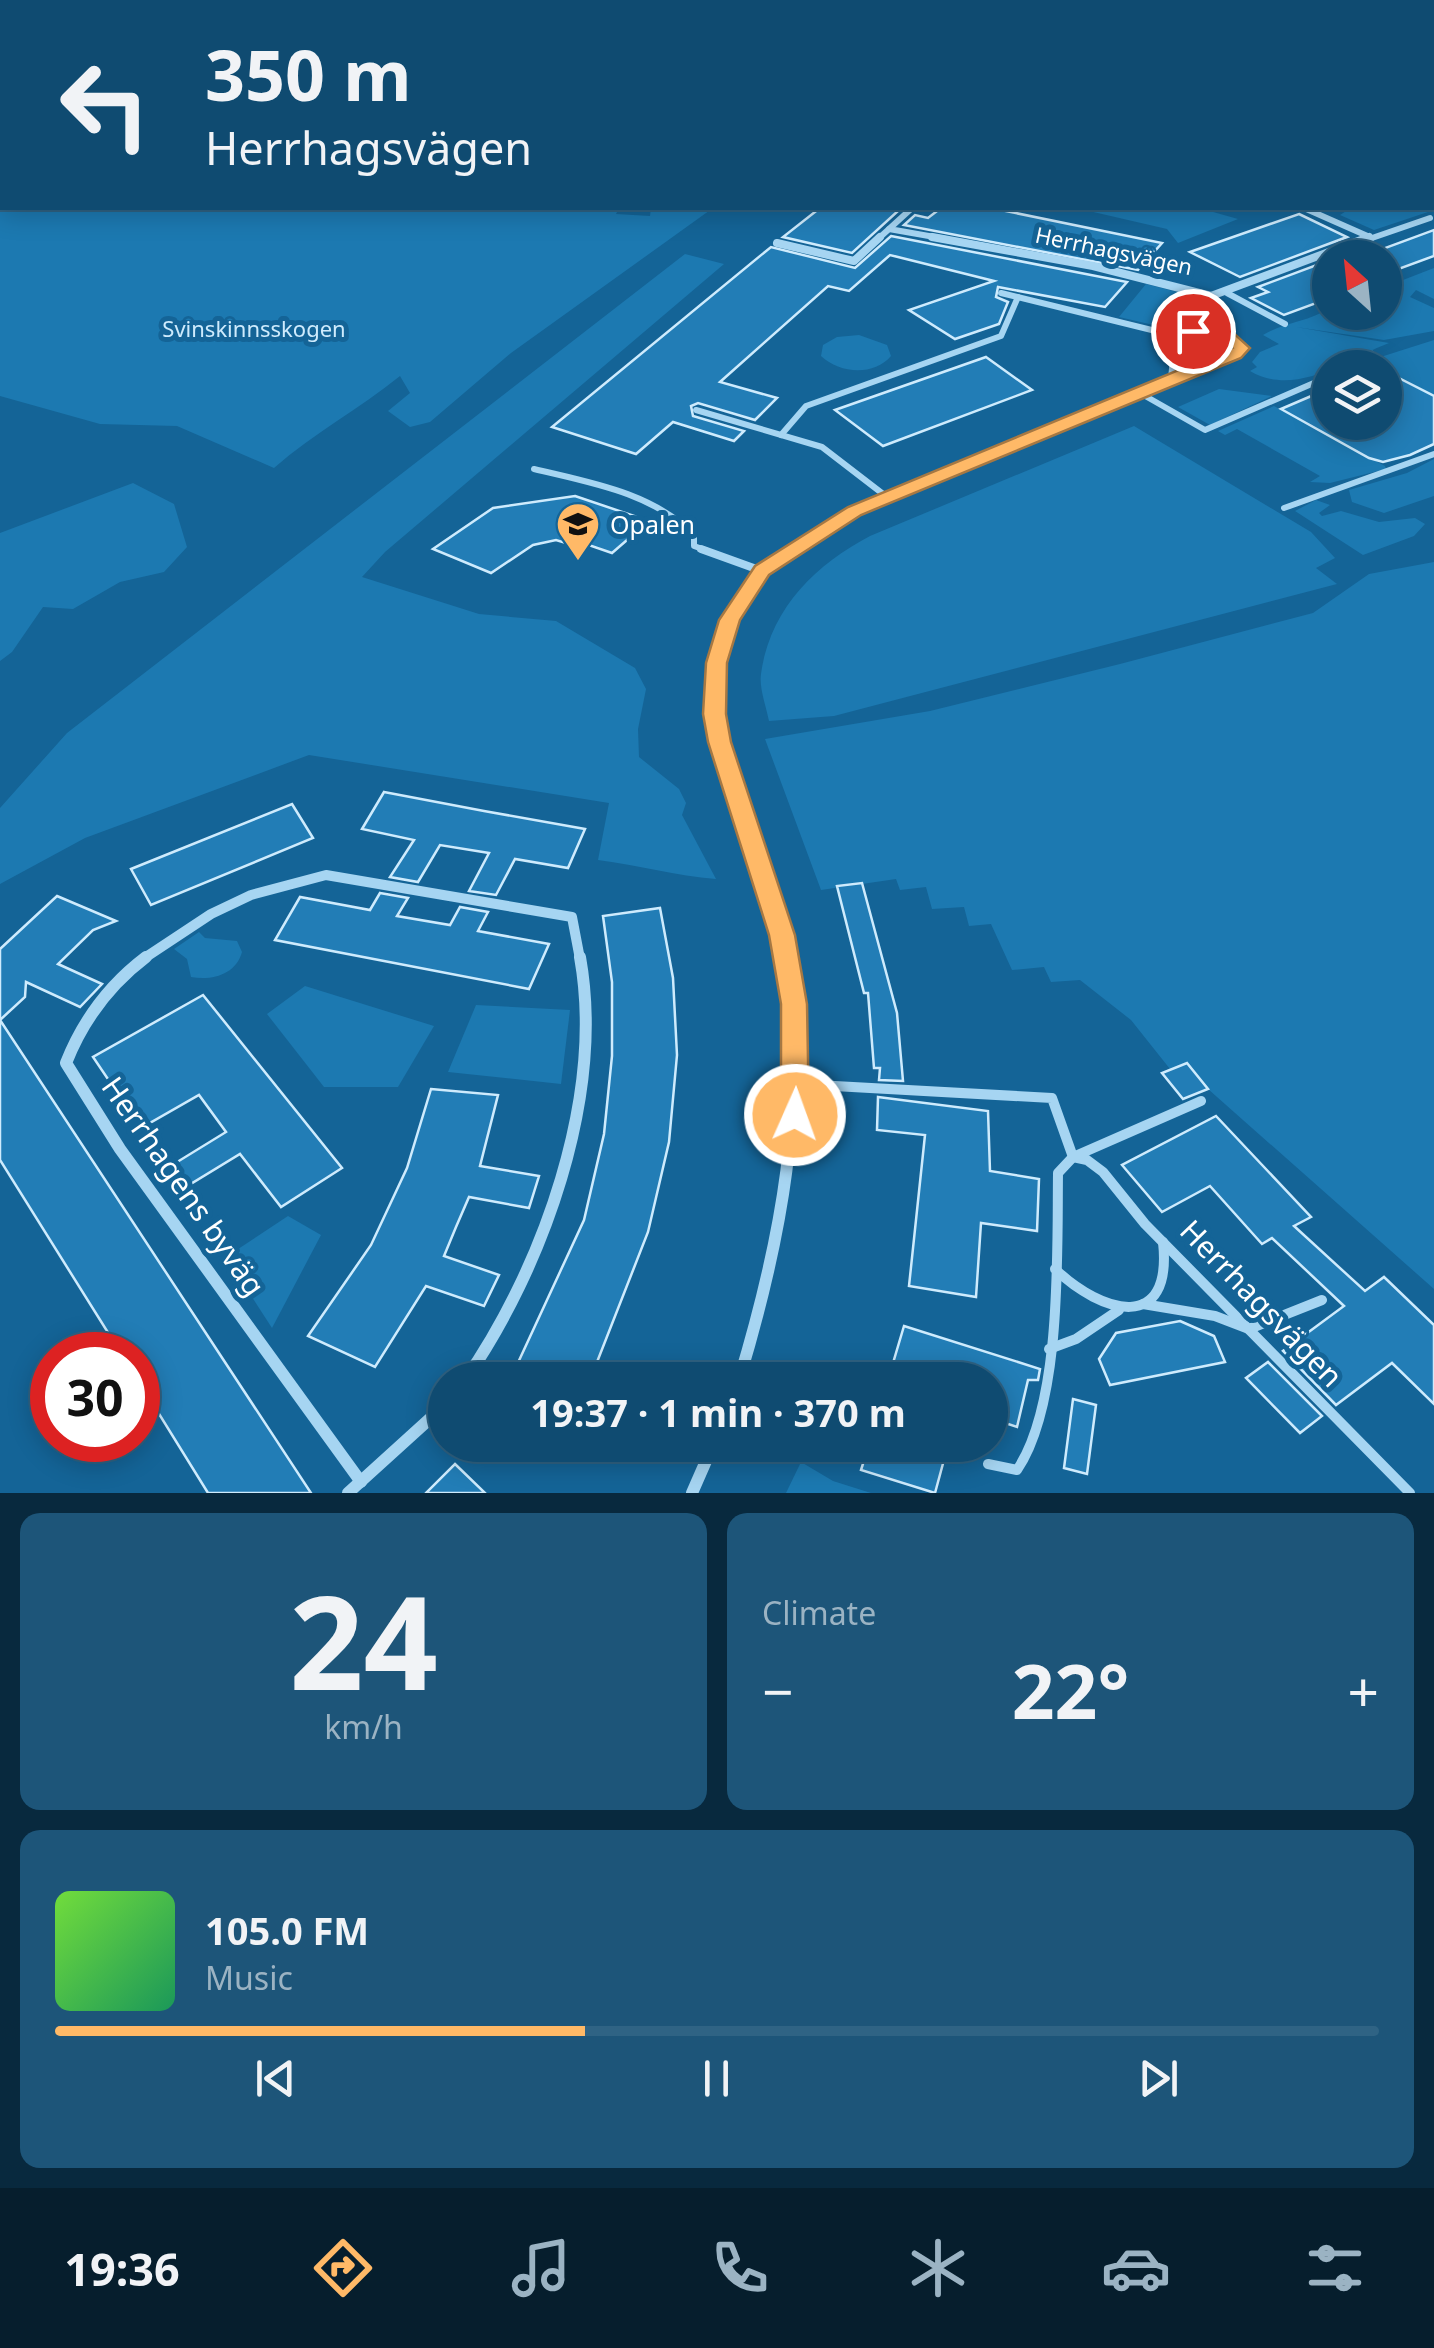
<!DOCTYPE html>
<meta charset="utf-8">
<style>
:root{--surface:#0f4b71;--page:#1d5579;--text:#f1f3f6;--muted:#9bb3c3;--line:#2f6384;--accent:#ffb967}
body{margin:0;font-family:"Noto Sans",sans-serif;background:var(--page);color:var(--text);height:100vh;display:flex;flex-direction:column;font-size:38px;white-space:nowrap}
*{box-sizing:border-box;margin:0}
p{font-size:32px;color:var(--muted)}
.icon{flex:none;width:55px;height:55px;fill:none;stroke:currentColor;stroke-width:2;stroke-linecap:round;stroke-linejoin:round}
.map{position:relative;height:1493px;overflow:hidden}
.details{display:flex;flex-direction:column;gap:20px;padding:20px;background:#08293e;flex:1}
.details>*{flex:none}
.banner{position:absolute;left:0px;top:0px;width:1435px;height:210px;box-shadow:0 5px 25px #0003,0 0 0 2px var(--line);background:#0f4b71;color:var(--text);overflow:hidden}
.needle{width:65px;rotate:333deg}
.controls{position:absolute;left:1312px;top:240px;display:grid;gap:20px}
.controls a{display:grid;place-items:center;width:90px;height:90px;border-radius:50%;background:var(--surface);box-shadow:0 5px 25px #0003,0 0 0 2px var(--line);font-size:50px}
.speed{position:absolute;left:30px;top:1332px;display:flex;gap:20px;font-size:50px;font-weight:700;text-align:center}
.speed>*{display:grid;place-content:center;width:130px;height:130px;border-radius:50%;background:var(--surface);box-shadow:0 5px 25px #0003,0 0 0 2px var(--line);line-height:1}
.speed .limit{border:15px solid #d22;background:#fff;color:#111}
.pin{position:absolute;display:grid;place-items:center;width:85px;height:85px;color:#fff;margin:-42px;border:5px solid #fff;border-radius:50%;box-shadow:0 2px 10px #0007}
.me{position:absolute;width:110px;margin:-55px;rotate:2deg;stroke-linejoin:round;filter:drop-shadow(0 0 8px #0008)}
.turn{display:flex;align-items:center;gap:35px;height:210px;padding:0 40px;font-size:45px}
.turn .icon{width:130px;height:130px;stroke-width:2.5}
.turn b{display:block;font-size:70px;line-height:85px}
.big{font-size:75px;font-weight:700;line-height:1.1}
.details .widget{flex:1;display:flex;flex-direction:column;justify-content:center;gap:15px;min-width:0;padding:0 35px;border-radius:20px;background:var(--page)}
.details .dial{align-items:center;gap:0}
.dial b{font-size:130px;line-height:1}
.song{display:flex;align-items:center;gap:30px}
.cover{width:120px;height:120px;border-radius:15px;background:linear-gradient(135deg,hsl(100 70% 55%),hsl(150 70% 35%))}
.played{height:10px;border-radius:5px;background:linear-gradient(90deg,var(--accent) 40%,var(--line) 40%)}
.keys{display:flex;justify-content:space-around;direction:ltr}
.heat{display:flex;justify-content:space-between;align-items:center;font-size:55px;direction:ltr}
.details .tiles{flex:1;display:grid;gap:20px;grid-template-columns:1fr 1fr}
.widget:last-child{grid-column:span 2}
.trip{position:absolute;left:428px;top:1362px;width:580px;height:100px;border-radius:50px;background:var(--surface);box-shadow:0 5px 25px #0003,0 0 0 2px var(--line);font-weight:700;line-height:100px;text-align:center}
.menu{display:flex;height:160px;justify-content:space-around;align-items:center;background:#061e2d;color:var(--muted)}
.menu .icon{width:70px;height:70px}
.menu .selected{color:var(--accent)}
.menu b{font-size:45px;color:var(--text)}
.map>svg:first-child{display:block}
</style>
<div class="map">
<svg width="1434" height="1493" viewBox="0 0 1434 1493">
<rect width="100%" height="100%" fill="#146497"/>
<g fill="#1c79b1">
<path d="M0 0H968L2 2V208H619L616 214 650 216 651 208H713L511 353 430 422 410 427 388 411 410 393 400 376C359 409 314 433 274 468L177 426 100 424 0 396Z"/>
<polygon points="1434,48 1434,210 1374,230 1340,215 1351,208 1432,208"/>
<polygon points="1076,208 1199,208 1238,219 1178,243 1167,229"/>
<path d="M685 254 724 264 385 552 362 577 479 614 556 621 635 668 646 689 638 729 639 757 679 789 686 803 682 815 716 879C676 876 639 865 598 860L609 803 309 755 85 838 0 884V808L67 733Z"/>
<path d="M1434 268V299L1416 290 1410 297 1434 308V331L1384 340 1296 327 1389 343C1347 359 1296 398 1250 371L1257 367 1252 362 1260 352 1279 344 1263 335C1285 322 1308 322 1330 308V312H1385V287Z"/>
<polygon points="1146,284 1185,294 1190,302 1188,312 1202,314 1201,319 1162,327 1119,317"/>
<path d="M859 335 887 345 891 356C874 376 840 374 821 356L823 345 837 337Z"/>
<polygon points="1434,340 1434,396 1368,361"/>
<polygon points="1219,389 1272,396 1210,425 1178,407"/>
<polygon points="1274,406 1385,466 1386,469 1330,483 1310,482 1320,476 1237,429 1225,435 1218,431"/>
<path d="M1134 426 1311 532 1335 558 1316 568 1337 584 834 716 769 721C766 706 759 688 761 674 770 609 815 565 870 536Z"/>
<polygon points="1434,459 1434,496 1384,513 1352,502 1349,490 1407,473"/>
<polygon points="133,483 174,504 187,547 164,572 120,582 73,609 43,607 12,652 0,661 0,533"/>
<polygon points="1316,500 1330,505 1319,513 1322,516 1341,511 1379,522 1415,518 1425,524 1414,536 1363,555 1295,511"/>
<polygon points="1434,562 1434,1289 1208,1089 1187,1063 1170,1069 1131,1020 1080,980 1051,982 1044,967 1012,970 991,924 969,926 964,907 932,909 926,887 900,890 896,879 821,890 765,739 930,711 1120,664 1313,613 1369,574"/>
<path d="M199 932 205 938 237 941 242 952C236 974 213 981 191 977L187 959 174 949Z"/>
<polygon points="305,986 434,1026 398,1087 324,1087 267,1014"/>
<polygon points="476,1005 570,1010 561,1084 448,1072"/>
<polygon points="288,1216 321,1235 272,1328 226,1257"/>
<polygon points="801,1462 833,1481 871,1493 786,1493"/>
</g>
<g fill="#227db6" stroke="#ceebfd" stroke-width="2.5">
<polygon points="820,208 883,208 898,211 852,253 783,237"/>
<polygon points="941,208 991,208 1162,243 1138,270 904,225 915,215 928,218"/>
<polygon points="1299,214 1347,237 1240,277 1190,252"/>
<polygon points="1434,230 1434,256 1385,274 1385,248"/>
<polygon points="891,236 1127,282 1105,307 998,287 996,297 1008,302 999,324 955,339 909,310 994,281 890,255 849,291 828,286 720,382 777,398 755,420 698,403 691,406 693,416 744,431 734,441 673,422 636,454 552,427 771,247 855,268"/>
<polygon points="1330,260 1330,298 1284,315 1251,298 1268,292 1258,287"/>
<polygon points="986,357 1032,390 883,446 835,410"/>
<polygon points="1385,371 1434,396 1434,444 1410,455 1383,462 1369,458 1281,409 1330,388 1330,422 1385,422"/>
<polygon points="575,496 649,521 612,553 586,544 579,547 556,540 533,545 491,573 433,549 493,508"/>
<polygon points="384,792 484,811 585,829 568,868 515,859 496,895 469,891 489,853 440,845 418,882 390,877 414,840 362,829"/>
<polygon points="292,804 313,838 151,905 131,869"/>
<polygon points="862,883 897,1013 903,1081 879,1080 880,1068 874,1068 868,993 864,993 837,886"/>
<polygon points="380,893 408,898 397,916 450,925 460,907 488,912 478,931 549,944 529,989 275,940 300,897 370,910"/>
<polygon points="57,896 116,921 93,930 58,964 102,984 80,1007 26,982 25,997 0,1020 311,1493 208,1493 138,1380 138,1355 122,1355 0,1160 0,949"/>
<polygon points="660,908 673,978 677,1055 669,1142 648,1232 590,1380 510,1380 584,1220 604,1134 612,1056 612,982 603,916"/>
<polygon points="203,995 342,1168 281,1207 240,1154 184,1188 169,1167 226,1132 199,1095 141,1128 93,1057"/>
<polygon points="1187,1063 1208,1089 1183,1099 1162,1073"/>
<polygon points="431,1089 498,1095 480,1166 539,1176 529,1208 469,1197 456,1227 444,1256 499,1275 484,1306 426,1286 375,1367 308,1336 371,1245 407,1168"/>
<polygon points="878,1097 988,1111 990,1171 1039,1179 1037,1231 981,1223 976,1297 909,1286 925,1135 877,1130"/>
<polygon points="1216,1116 1311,1217 1294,1226 1365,1291 1384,1277 1434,1325 1434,1404 1392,1363 1336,1405 1283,1351 1344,1306 1272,1238 1262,1244 1210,1186 1162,1212 1122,1165"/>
<polygon points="1180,1321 1214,1336 1225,1362 1110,1385 1099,1359 1116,1333"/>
<polygon points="904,1326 1040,1369 1038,1380 1028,1380 1017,1427 990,1418 990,1380 888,1380"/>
<polygon points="1268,1362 1322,1416 1300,1433 1246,1378"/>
<polygon points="1073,1399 1096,1405 1087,1474 1064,1468"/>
<polygon points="869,1445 948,1445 935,1493 861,1470"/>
<polygon points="455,1464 485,1493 426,1493"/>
</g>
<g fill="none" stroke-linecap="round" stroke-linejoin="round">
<g stroke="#a6d5f2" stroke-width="6">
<polyline points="1001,293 1176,336"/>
<polyline points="1227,293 1285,324"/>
<polyline points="1346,368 1372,354"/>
<polyline points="1140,393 1205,430 1330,376"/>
<polyline points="696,410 822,447 887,497"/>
<polyline points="781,435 806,406 1001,336 1018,297"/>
<path d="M534 469C592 483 649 492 694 534V546L708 551"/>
<polyline points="1284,508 1434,454"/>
</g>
<polyline stroke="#a6d5f2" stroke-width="8" points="701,549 762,571"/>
<g stroke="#a6d5f2" stroke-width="10">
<polyline points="798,1084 1052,1098 1073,1157"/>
<polyline points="1073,1157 1087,1160 1103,1172 1145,1224 1410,1493"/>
<path d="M1055 1269C1102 1314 1173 1334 1163 1242"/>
<polyline points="1143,1304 1215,1316 1249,1329 1322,1300"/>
<polyline points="1049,1349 1076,1339 1119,1310"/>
<path d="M988 1464 1017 1470C1062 1404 1057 1253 1058 1173L1073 1157 1201 1101"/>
</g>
<g stroke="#a6d5f2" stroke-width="6">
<polyline points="912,208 889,229 946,239"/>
<polyline points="1304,208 1372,238 1368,239"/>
<polyline points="1372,238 1430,218"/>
<polyline points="878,239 889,229"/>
</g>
<g stroke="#a6d5f2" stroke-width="8">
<polyline points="932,237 1093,266 1211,296"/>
<polyline points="777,243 854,261 880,237"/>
<polyline points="1211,331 1211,296 1369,237"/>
<path d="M790 551 854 511 1172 379 1176 336C1201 328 1223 327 1242 348L1226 358"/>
</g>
<g stroke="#a6d5f2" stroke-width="10">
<polyline points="143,959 211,914 251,895 326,875 572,917 580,959"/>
<path d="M785 959C763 820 637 657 794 549"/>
</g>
<g stroke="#a6d5f2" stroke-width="12">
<path d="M146 957C109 985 83 1020 66 1063L120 1149 361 1482"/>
<path d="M465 1380C543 1268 605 1096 580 957"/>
<path d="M739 1380C781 1241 808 1102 785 957"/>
<polyline points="348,1493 445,1405"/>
<polyline points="692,1493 713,1445"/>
</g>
<polygon fill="#a6d5f2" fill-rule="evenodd" points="1226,354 1233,358 1231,361 1177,382 1172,383 1165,379"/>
</g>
<polygon fill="#ffb967" stroke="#a67843" stroke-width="2.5" points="1187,327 1229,329 1250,348 1241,358 861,515 769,575 740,620 727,663 726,714 731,742 795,935 807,1004 809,1115 805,1124 785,1124 781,1115 781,1004 769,935 708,742 703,714 706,663 719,620 755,566 848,507 1232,348 1218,337 1187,334"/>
<defs>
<g id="school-pin" transform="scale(2.25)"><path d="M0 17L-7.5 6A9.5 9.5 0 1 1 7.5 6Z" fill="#ffb967" stroke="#146497"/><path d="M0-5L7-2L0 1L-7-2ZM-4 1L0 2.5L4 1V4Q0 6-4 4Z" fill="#111"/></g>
</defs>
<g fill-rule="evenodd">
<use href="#school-pin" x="578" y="524"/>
</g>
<g text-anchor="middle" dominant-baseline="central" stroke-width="10" stroke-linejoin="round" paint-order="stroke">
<g font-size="22" fill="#fff" stroke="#146497">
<text transform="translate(1114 250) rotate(12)">Herrhagsvägen</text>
</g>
<g font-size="22" fill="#ceebfd" stroke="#146497">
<text x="254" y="328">Svinskinnsskogen</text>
</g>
<g font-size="25" fill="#fff" stroke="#146497" text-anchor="start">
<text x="610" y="524">Opalen</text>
</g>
<g font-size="30" fill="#fff" stroke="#146497">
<text transform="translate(184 1186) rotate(55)">Herrhagens byväg</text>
<text transform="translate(1262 1303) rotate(46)">Herrhagsvägen</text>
</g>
</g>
</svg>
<div class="controls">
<a><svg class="needle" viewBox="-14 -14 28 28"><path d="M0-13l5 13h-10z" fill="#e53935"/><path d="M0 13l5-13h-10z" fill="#9bb3c3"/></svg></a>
<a><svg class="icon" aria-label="layers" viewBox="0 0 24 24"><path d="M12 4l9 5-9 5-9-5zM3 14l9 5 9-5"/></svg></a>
</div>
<div class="speed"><div class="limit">30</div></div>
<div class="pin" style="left:1193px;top:331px;background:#d93025"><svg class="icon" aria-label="arrive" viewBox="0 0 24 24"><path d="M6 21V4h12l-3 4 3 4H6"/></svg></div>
<svg class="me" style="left:795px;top:1115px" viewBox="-20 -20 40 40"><circle r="17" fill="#ffb967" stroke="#fff" stroke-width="3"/><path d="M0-11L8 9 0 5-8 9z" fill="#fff"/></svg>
<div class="trip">19:37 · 1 min · 370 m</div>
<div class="banner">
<div class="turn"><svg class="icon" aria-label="left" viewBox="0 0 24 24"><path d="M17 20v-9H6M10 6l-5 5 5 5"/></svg><div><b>350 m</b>Herrhagsvägen</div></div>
</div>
</div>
<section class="details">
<div class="tiles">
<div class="widget dial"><b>24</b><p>km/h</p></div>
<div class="widget"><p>Climate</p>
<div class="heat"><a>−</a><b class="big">22°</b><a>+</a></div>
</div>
<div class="widget">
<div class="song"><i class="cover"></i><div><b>105.0 FM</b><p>Music</p></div></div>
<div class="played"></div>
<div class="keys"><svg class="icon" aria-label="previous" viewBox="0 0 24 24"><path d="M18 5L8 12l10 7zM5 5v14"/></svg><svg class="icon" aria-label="pause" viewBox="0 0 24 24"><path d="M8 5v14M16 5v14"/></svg><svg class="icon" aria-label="next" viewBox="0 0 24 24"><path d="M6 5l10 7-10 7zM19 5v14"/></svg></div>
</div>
</div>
</section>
<nav class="menu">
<b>19:36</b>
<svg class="icon selected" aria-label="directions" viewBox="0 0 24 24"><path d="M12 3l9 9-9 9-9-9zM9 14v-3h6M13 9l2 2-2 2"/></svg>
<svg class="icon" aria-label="music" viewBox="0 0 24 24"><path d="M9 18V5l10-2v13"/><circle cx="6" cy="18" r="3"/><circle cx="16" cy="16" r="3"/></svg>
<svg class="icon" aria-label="phone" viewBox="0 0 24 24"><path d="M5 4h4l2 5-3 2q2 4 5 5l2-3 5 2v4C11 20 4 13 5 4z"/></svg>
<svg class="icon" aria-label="climate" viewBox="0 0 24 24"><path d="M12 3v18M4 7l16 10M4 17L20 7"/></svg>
<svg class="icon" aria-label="car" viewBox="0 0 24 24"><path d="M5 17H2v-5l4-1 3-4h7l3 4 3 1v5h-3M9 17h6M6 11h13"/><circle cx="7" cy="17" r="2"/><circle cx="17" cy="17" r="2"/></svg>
<svg class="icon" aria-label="filters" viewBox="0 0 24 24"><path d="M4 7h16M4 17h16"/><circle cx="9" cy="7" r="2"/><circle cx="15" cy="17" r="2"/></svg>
</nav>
